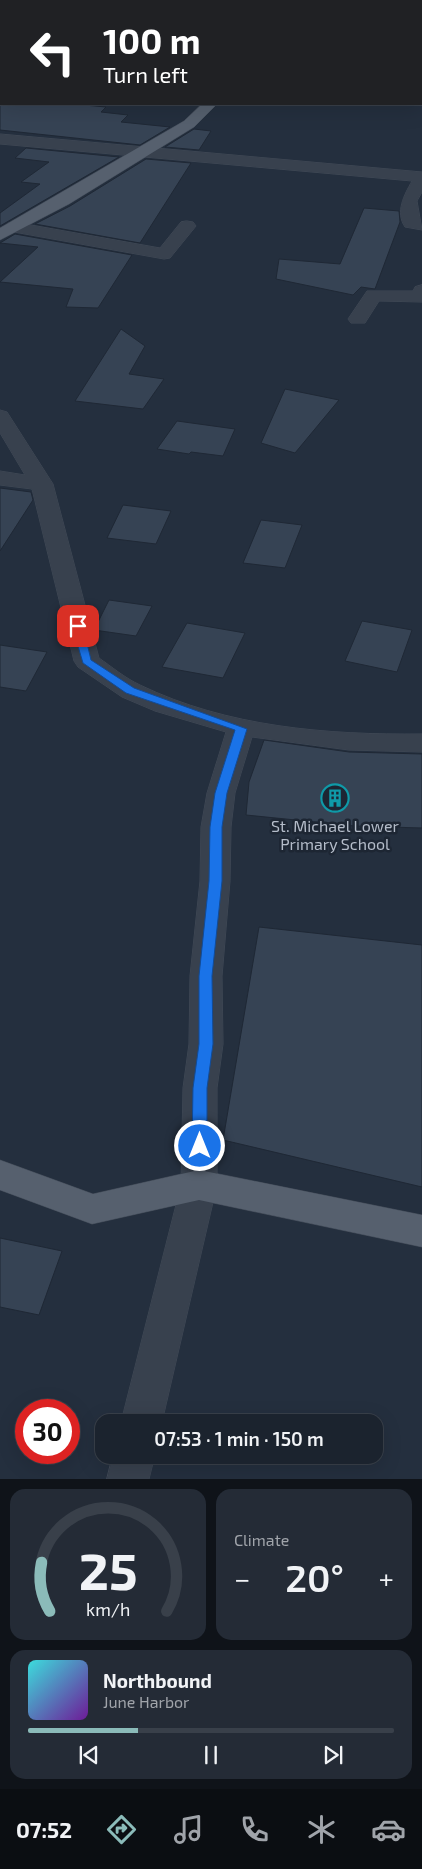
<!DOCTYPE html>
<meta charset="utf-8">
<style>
:root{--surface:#1b232e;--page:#242b36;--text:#f1f3f6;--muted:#a0a4aa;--line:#39404a;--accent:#8bbbb9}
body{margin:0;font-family:"Exo 2",sans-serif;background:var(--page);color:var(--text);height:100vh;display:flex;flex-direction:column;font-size:19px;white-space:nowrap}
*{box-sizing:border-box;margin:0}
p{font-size:16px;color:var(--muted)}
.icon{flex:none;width:28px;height:28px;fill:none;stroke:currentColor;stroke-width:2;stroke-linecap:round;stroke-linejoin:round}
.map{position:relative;height:1479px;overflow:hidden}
.side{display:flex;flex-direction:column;gap:10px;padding:10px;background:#0f1319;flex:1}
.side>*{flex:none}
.top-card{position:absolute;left:0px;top:0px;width:422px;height:105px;box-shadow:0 5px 20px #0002,0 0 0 1px var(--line);background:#202124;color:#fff;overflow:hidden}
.speed{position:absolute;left:15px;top:1399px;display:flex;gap:10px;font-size:25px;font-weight:700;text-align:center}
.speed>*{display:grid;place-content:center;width:65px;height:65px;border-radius:50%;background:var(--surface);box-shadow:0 5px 20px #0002,0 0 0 1px var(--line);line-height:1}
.speed .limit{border:8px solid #d22;background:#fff;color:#111}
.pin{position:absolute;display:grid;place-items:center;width:42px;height:42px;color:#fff;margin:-21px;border-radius:10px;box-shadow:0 2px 8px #0006}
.me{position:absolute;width:55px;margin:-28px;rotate:0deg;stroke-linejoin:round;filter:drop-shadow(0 0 4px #0008)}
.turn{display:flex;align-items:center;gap:18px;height:105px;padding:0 20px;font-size:22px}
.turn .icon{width:65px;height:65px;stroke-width:2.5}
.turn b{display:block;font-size:35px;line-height:42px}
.big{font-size:38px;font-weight:600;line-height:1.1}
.side .card{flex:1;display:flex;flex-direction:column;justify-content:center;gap:8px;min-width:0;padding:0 18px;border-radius:15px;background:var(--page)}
.side .dial{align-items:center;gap:0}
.dial svg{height:130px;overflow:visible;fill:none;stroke:var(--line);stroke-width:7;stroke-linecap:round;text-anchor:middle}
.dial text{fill:var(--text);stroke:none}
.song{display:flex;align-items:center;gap:15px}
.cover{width:60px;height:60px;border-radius:8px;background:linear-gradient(135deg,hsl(180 70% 55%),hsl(280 70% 35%))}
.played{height:5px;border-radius:2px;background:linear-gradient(90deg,var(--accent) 30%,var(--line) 30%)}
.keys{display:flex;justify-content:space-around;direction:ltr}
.heat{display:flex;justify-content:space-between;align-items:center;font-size:28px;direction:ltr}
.side .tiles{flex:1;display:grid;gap:10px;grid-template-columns:1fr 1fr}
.card:last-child{grid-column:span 2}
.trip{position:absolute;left:95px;top:1414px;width:288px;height:50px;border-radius:15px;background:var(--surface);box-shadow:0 5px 20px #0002,0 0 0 1px var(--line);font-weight:600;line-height:50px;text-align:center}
.dock{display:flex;height:80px;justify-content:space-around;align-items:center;background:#0b0e12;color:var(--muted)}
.dock .icon{width:35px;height:35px}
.dock .selected{color:var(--accent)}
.dock b{font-size:22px;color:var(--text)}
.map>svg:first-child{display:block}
</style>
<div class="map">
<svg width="422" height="1479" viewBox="0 0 422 1479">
<rect width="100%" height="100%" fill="#242f3e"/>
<g fill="#364354" stroke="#1f2835">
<polygon points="0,104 73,104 106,107 101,112 128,115 121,122 170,127 140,145 0,130"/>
<polygon points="194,129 211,131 199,150 165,147"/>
<polygon points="26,148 119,157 0,226 0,213 40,184 21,182 49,162 15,158"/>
<polygon points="146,159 191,163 140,243 35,224 70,206"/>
<polygon points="364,208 399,211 400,222 375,289 361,287 353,295 276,279 279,259 340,264"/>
<polygon points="15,234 132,255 98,308 66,307 73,289 0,282 38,247 0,243"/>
<polygon points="121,329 145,346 129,374 164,379 143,409 75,401"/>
<polygon points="285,389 339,400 295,453 261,443"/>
<polygon points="177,421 235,429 223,456 191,452 189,454 157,449"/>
<polygon points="0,488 31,492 33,500 0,551"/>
<polygon points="123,505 171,511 156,544 107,538"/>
<polygon points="261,520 302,525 285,568 243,563"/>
<polygon points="109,600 152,606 136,636 94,630"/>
<polygon points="362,621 412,630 397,672 345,661"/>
<polygon points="187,623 245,633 223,678 162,667"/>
<polygon points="0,645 47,652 26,691 0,687"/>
<polygon points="264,740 349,752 422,754 422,828 355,826 246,815 249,782"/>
<polygon points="259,927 422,945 422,1187 223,1140"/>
<polygon points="0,1238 62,1251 39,1315 0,1307"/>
</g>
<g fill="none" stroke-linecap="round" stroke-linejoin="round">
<g stroke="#414a57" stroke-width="1">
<g id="minor">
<rect x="236" y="0" width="21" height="1"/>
<rect x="421" y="9" width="1" height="8"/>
<rect x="0" y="40" width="1" height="8"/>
<path d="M0 134 422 172V192L417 201 422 230 405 227C395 212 404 195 412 181L0 144Z"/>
<polygon points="187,221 193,222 196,226 170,258 164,259 14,232 8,231 5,227 8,223 14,222 160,248 181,222"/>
<polygon points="422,285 422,302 379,301 365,323 351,323 348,319 367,291 413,291 415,287"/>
<path d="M0 410 7 412 53 484 99 658C112 667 125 678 140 685 227 727 327 735 422 734V752L349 750 252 737 235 793 231 827 230 881 222 976 223 1044 217 1088V1185L162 1422H121L181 1185 183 1088 189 1044 190 976 200 881 201 827 207 793 226 732 155 711 122 697 78 667 74 661 32 489 0 485V471L25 475 0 433Z"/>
<polygon points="113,1455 155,1455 149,1479 107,1479"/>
</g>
</g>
<g stroke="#414a57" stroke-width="1">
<g id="major">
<polygon points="202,104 217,104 194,127 69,204 0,240 0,228 184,121"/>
<polygon points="0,1160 93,1194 199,1170 422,1215 422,1247 199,1200 92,1224 0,1190"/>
</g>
</g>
<use href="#minor" fill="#38414e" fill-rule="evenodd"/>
<use href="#major" fill="#56606e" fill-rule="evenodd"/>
</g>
<polygon fill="#1a73e8" stroke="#114b97" points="78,622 83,626 91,660 134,688 247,729 227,793 222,827 222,881 212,976 213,1044 207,1088 207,1146 205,1150 195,1150 192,1146 193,1088 199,1044 199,976 209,881 210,827 215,793 235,730 126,693 83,663 72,626"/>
<defs>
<g id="building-ring" transform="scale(1.4375)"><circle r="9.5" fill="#1d2633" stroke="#0f9aa8" stroke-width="1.5"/><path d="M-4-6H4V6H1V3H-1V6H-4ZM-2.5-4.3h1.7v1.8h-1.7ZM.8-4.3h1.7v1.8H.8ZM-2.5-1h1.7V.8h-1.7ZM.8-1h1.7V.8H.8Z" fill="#0f9aa8"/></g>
</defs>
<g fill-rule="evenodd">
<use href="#building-ring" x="335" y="798"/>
</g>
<g text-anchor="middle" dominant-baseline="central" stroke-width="5" stroke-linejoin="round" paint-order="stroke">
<g font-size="16" fill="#b4bcc9" stroke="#1d2633">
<text x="335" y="825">St. Michael Lower<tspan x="335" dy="18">Primary School</tspan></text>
</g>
</g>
</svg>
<div class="speed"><div class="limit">30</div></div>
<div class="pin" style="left:78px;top:626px;background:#d93025"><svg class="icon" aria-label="arrive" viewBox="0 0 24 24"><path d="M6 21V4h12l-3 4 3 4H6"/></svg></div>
<svg class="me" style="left:200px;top:1146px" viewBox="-20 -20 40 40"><circle r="17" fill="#1a73e8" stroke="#fff" stroke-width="3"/><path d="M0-11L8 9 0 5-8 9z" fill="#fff"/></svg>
<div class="trip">07:53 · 1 min · 150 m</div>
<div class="top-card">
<div class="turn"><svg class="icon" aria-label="left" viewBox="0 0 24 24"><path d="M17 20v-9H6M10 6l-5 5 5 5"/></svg><div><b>100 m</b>Turn left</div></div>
</div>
</div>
<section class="side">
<div class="tiles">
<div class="card dial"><svg viewBox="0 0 100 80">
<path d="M14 69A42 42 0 1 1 86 69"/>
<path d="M14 69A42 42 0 0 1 9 39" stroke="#8bbbb9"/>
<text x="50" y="56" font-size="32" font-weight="700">25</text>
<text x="50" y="72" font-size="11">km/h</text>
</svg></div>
<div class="card"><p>Climate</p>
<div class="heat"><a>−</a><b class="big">20°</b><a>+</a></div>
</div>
<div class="card">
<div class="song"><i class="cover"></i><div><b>Northbound</b><p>June Harbor</p></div></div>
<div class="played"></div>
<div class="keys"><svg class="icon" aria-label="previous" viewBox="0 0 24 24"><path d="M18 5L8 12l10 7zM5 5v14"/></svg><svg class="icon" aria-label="pause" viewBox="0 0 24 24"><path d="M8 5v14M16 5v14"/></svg><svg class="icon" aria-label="next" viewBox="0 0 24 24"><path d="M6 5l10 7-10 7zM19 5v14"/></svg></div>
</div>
</div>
</section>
<nav class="dock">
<b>07:52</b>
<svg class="icon selected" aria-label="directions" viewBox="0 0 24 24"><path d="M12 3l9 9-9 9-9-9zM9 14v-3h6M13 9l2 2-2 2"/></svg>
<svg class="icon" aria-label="music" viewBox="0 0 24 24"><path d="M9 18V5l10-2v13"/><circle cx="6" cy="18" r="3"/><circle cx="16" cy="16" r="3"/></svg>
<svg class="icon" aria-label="phone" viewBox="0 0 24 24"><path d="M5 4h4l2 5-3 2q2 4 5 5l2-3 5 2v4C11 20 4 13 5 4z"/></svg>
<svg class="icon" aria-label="climate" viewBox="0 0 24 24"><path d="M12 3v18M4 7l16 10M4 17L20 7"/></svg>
<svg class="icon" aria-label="car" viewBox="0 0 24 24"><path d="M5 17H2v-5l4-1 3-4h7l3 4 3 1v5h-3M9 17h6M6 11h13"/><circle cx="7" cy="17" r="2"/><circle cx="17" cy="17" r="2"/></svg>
</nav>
